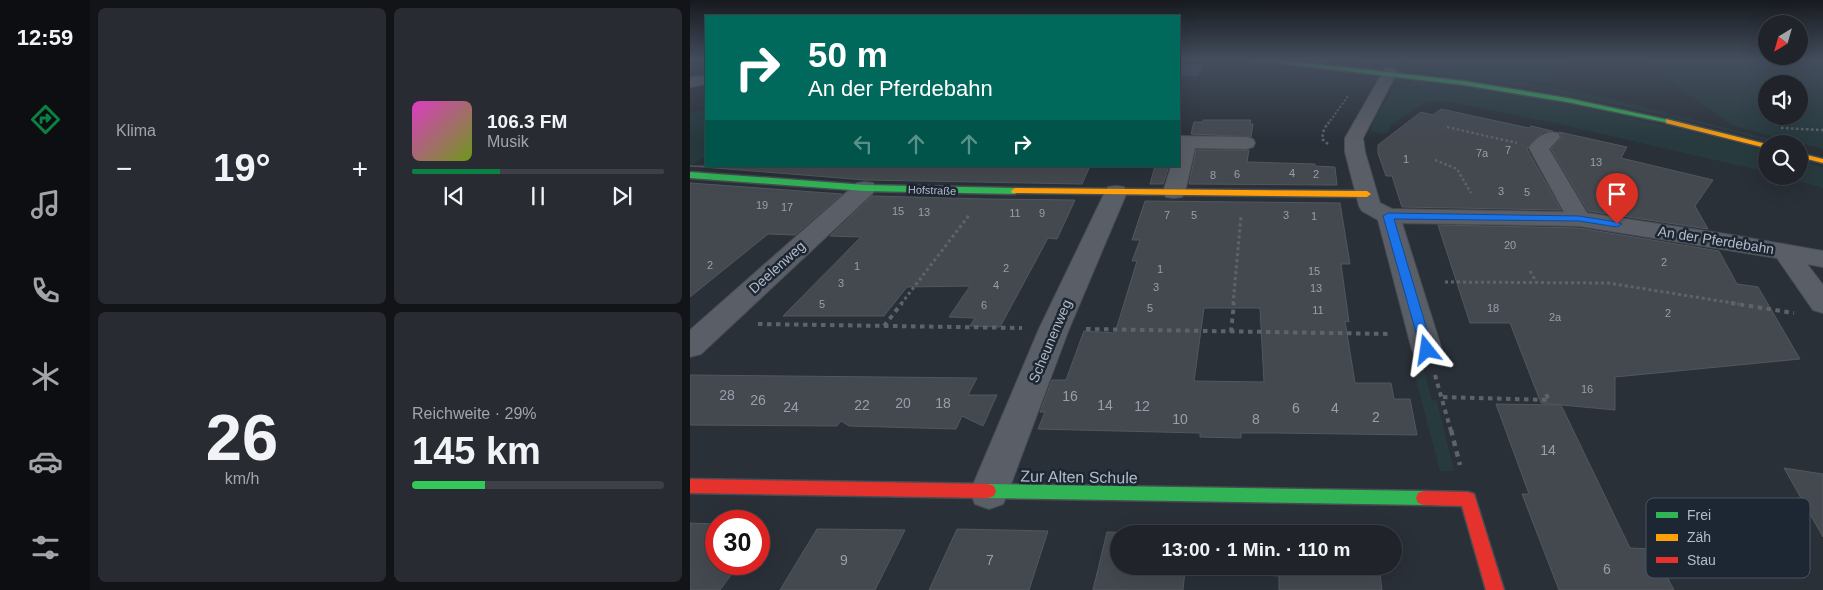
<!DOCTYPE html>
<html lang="de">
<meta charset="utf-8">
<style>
:root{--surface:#20242a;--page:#282c32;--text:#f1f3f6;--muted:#a2a4a8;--line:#3d4147;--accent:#0b8043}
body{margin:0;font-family:Arial,sans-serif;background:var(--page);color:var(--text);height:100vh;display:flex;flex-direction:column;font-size:19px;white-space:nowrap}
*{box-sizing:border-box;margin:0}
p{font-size:16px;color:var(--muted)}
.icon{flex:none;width:28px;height:28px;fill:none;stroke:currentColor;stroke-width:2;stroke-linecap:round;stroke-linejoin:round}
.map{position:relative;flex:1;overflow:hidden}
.side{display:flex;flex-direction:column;gap:8px;padding:8px;background:#121417;width:600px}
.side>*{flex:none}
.hud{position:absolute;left:15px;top:15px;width:475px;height:152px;border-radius:0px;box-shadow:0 5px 20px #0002,0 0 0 1px var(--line);background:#00695c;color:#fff;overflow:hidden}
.needle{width:32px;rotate:217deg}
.buttons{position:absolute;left:1068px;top:15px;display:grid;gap:10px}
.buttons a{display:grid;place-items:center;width:50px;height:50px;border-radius:50%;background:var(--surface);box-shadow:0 5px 20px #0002,0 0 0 1px var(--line);font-size:25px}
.speed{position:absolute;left:15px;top:510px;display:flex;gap:10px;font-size:25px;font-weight:700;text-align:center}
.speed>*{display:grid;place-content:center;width:65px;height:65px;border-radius:50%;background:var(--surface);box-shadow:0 5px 20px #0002,0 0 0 1px var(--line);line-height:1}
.speed .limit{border:8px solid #d22;background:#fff;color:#111}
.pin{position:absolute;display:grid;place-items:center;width:42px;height:42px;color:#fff;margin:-51px -21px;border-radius:50% 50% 50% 0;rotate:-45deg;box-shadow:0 0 5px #0007}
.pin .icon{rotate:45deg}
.me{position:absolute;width:55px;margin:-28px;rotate:345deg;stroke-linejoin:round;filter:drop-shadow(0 0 4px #0008)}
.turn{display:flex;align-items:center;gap:18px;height:105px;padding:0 20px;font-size:22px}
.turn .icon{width:65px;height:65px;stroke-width:2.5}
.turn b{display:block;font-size:35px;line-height:42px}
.lanes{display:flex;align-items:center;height:48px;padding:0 20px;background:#0003;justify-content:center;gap:25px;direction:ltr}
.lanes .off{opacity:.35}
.big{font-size:38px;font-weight:700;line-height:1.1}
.side .widget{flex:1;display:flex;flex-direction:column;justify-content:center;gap:8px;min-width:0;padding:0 18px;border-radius:8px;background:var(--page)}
.side .dial{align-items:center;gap:0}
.dial b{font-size:65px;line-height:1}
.song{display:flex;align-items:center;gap:15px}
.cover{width:60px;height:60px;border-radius:8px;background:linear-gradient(135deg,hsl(310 70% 55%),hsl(80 70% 35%))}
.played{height:5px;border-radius:2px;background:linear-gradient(90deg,var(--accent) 35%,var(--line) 35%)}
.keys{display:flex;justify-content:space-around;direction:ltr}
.heat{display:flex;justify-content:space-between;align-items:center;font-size:28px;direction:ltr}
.charge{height:8px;border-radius:4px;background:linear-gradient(90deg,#34c759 29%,var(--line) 0)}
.side .tiles{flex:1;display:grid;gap:8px;grid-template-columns:repeat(2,1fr)}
.trip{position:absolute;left:420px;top:525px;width:292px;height:50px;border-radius:25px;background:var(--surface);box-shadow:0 5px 20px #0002,0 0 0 1px var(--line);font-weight:700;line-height:50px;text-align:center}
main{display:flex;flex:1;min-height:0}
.dock{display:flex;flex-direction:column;width:90px;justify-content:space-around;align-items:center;background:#0d0e11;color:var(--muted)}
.dock .icon{width:35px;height:35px}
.dock .active{color:var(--accent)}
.dock b{font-size:22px;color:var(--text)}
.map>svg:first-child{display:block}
</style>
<main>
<nav class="dock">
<b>12:59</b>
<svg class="icon active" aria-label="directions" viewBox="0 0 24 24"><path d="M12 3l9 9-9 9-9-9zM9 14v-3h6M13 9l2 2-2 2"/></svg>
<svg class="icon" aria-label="music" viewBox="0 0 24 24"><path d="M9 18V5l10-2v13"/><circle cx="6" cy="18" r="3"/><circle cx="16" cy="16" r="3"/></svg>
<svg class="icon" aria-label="phone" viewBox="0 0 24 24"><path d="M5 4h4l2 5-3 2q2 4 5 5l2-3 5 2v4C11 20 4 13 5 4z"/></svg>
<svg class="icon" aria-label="climate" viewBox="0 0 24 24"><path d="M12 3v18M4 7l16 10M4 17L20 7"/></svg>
<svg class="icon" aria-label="car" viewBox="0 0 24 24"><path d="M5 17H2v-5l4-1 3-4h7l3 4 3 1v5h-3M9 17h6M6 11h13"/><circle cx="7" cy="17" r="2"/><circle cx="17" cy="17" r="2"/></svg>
<svg class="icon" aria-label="filters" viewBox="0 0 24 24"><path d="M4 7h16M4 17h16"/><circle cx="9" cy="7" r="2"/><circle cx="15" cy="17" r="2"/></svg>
</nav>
<section class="side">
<div class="tiles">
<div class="widget"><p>Klima</p>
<div class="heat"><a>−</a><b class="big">19°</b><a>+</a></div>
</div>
<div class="widget">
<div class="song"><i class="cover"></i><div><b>106.3 FM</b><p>Musik</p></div></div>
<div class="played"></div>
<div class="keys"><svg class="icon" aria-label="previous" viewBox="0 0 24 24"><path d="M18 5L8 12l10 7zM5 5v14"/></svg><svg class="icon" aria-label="pause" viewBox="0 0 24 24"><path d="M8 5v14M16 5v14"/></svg><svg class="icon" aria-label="next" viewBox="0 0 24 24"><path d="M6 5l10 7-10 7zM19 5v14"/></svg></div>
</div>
<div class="widget dial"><b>26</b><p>km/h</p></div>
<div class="widget"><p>Reichweite · 29%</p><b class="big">145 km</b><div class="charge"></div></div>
</div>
</section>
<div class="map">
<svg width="1133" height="590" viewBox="0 0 1133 590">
<rect width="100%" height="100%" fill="#2a3038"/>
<g fill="#273a3e" fill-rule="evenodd">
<path d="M676 60 794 75 919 98 1100 144H1087C951 107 813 80 672 65Z"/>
<polygon points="706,60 878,60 857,83 712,62"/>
<path d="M952 60 1133 67V149L1043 126ZM1076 84H1109V116H1076Z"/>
<path d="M725 82C754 82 784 89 812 93 896 106 977 126 1059 146L1076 151V172L874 125 762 102 741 101 732 104 701 125 696 134 680 131 686 115 705 88Z"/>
<polygon points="16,110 16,157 0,166 0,113"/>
<polygon points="1109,160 1133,167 1133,188 1091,176 1109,176"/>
<polygon points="733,367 742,400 747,401 764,471 750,471 723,368"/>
</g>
<polygon fill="#384963" points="489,63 513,65 508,76 489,75"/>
<g fill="#444950" stroke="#52575f" fill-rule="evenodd">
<polygon points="751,109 839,128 841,126 863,131 854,132 847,137 837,149 871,210 712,207 702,176 696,176 688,153 688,145 731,112 743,115"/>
<polygon points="513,120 561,120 560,124 563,124 561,137 501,134 504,122 513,122"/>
<polygon points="869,132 937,147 931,158 1023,180 1005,206 1018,229 898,211 861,149 872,137"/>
<polygon points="506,150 559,150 557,162 625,164 625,166 645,167 647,185 499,184"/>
<polygon points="0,166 400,166 392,184 175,180"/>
<polygon points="465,166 479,166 473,184 460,184"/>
<polygon points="0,183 152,194 105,235 78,234 0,297"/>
<polygon points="182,196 297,199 385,200 367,239 358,238 310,327 280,326 285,318 259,317 280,286 217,287 194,316 93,316 171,237 140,236"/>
<path d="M455 201 650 203 660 264H651L659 322 655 321 665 383H701L704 399H720L727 435 587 433H551V438L510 437V433L348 429 355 412H350L362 380H376L394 331 425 333 447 261H442L450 240H442ZM514 308H570L574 382 504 381Z"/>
<polygon points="748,225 889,228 1029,251 1047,284 1068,287 1110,359 925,377 925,410 851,403 820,323 780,323"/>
<polygon points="0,375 287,378 278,395 307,395 293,426 272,416 266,429 159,426 151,421 147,426 0,425"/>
<polygon points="806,404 871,405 940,548 962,549 984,590 869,590 832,494 839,494"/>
<polygon points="1094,468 1133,474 1133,537"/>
<polygon points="0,523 26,524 26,564 49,564 30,590 0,590"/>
<polygon points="589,525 684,528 685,534 589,534"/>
<polygon points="127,529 215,530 185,590 90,590"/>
<polygon points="267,529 358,531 339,590 239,590"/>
<polygon points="417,532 480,534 429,534 429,566 689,566 692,590 589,590 589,576 495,570 493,590 403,590"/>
</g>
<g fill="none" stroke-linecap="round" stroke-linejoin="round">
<g stroke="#484c53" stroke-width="2">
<g id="street">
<path d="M700 68 705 69 707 72 673 138 675 152 690 203 702 209 874 212 839 148C846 138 855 130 868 133L870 137 859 149 897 213 1042 235 1133 251V267L1117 264 1133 285V313L1123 310 1087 258 889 226 712 223 752 350 748 357 737 361 726 357 722 350 688 220 672 211 669 206 655 152V138L693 72 695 69Z"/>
<polygon points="16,76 16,84 0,87 0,77"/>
<polygon points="489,136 556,137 563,139 565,143 563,147 556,149 505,148 495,192 492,197 484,198 476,197 473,192 481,166 489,166"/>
<polygon points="175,182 183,183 186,188 183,193 11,354 0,357 0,330 167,183"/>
<polygon points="426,186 434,187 437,192 379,329 318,492 313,504 299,509 285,504 280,492 349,329 415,192 418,187"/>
</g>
</g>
<g stroke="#484c53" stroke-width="3">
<g id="fast">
<polygon points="563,60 618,63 774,81 877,98 983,121 979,123 877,102 774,85"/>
<polygon points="0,172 175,185 325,188 329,191 325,194 175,191 0,178"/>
<polygon points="298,484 734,491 740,493 742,498 740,503 734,505 298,498 292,496 290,491 292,486"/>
</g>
</g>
<g stroke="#484c53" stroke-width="3">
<g id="slow">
<polygon points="976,119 1076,144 1076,148 976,123"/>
<polygon points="1109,153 1133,159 1133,163 1109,157"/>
<polygon points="325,188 677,191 681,194 677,197 322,193 321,191"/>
</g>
</g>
<g stroke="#484c53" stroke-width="3">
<g id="jam">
<polygon points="0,479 298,484 304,486 306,491 304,496 298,498 0,493"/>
<polygon points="734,491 778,492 784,494 814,590 796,590 772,506 734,505 728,503 726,498 728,493"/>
</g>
</g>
<polyline stroke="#5d636a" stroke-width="2" stroke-dasharray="2 2" stroke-linecap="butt" points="638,124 658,96"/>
<g stroke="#5d636a" stroke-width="2.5" stroke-dasharray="2.5 2.5" stroke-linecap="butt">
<polyline points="757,127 827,143"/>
<polyline points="1091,128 1133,130"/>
<polyline points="638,144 632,139 634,129 639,122"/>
<polyline points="745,160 767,169 781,193"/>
</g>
<g stroke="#5d636a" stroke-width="3" stroke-dasharray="3 3" stroke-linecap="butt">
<polyline points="840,271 847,283"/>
<polyline points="755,282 918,283 1049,304"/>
<polyline points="211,304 280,214"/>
<polyline points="543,304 551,216"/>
</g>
<g stroke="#5d636a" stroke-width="4" stroke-dasharray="4.5 4.5" stroke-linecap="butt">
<polyline points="1041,303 1104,313"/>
<polyline points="68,324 332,328"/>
<polyline points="194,326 212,303"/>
<polyline points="396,329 702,334"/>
<polyline points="541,332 544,303"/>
<polyline points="745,375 761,431"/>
<polyline points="753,397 859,400 854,390"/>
</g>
<polyline stroke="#5d636a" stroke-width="4.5" stroke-dasharray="5.5 5.5" stroke-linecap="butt" points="761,430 770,465"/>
<use href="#street" fill="#5a5e66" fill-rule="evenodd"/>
<use href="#fast" fill="#30b455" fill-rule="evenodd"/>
<use href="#slow" fill="#ff9f0a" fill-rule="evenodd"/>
<use href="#jam" fill="#e5322d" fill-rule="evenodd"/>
</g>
<linearGradient id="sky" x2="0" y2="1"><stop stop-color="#171a1f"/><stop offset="0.42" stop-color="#444e5e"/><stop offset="1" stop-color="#444e5e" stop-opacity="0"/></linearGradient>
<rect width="1133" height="142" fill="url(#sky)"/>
<polygon fill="#1a73e8" stroke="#114b97" points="698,213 889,216 927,222 932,224 927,227 889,221 704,219 743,350 737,355 731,350 693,216"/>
<g text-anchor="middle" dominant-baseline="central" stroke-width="5" stroke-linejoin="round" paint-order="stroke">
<g font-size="11" fill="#989fab">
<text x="818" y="150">7</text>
<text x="792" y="153">7a</text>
<text x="716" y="159">1</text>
<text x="906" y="162">13</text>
<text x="602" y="173">4</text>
<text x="547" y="174">6</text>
<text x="626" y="174">2</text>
<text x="523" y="175">8</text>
<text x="811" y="191">3</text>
<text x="837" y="192">5</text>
<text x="72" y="205">19</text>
<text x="97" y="207">17</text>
<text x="208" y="211">15</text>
<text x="234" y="212">13</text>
<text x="325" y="213">11</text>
<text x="352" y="213">9</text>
<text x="477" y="215">7</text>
<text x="504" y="215">5</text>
<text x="596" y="215">3</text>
<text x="624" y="216">1</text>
<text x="820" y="245">20</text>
<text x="974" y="262">2</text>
<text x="20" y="265">2</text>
<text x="167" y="266">1</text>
<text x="316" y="268">2</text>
<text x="470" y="269">1</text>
<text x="624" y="271">15</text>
<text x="151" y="283">3</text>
<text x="306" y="285">4</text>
<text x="466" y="287">3</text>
<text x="626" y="288">13</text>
<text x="132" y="304">5</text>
<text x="294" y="305">6</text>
<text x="460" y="308">5</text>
<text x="803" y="308">18</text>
<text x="628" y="310">11</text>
<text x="978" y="313">2</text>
<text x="865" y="317">2a</text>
<text x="897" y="389">16</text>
</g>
<g font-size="11" fill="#b4bcc9" stroke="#1d2633">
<text transform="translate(242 190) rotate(2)">Hofstraße</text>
</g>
<g font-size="14" fill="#b4bcc9" stroke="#1d2633">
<text transform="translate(1026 240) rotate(9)">An der Pferdebahn</text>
<text transform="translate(87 267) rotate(-42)">Deelenweg</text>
<text transform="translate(360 341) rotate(-67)">Scheunenweg</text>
</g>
<g font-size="14" fill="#989fab">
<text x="37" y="395">28</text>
<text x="380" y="396">16</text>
<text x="68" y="400">26</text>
<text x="213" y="403">20</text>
<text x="253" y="403">18</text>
<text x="172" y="405">22</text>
<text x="415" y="405">14</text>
<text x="452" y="406">12</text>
<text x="101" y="407">24</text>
<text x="606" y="408">6</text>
<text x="645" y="408">4</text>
<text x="686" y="417">2</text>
<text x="490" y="419">10</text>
<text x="566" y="419">8</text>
<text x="858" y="450">14</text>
<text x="154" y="560">9</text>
<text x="300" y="560">7</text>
<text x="917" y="569">6</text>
</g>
<g font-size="16" fill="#b4bcc9" stroke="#1d2633">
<text transform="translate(389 477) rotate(1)">Zur Alten Schule</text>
</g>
</g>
<rect x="956" y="498" width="164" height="80" rx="8" fill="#1d2633" stroke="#4a5360" stroke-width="1"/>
<rect x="966" y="512" width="22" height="6" fill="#30b455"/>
<rect x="966" y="534" width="22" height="7" fill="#ff9f0a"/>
<rect x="966" y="557" width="22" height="6" fill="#e5322d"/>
<g font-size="14" fill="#b4bcc9">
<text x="997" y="520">Frei</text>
<text x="997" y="542">Zäh</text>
<text x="997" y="565">Stau</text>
</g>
</svg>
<div class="buttons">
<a><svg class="needle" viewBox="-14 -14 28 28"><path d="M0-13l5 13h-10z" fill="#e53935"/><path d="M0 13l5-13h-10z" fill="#a2a4a8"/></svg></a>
<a><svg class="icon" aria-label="sound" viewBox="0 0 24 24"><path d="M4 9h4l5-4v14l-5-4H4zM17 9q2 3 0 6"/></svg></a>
<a><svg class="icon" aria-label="search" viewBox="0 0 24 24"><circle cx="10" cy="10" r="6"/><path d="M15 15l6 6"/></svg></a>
</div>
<div class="speed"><div class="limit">30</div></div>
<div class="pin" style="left:927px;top:224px;background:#d93025"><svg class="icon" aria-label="arrive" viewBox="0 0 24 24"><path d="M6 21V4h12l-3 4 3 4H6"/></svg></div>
<svg class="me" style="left:737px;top:350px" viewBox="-20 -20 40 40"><path d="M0-17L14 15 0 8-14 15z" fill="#1a73e8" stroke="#fff" stroke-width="4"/></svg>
<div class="trip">13:00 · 1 Min. · 110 m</div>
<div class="hud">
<div class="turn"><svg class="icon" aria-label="right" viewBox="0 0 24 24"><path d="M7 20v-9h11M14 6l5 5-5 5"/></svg><div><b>50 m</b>An der Pferdebahn</div></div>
<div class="lanes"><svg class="icon off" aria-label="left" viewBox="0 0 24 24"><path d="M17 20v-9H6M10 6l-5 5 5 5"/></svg><svg class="icon off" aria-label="ahead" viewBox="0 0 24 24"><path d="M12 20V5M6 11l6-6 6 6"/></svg><svg class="icon off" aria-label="ahead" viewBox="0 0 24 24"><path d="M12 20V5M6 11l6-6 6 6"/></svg><svg class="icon" aria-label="right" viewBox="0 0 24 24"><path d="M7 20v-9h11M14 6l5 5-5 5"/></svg></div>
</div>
</div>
</main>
